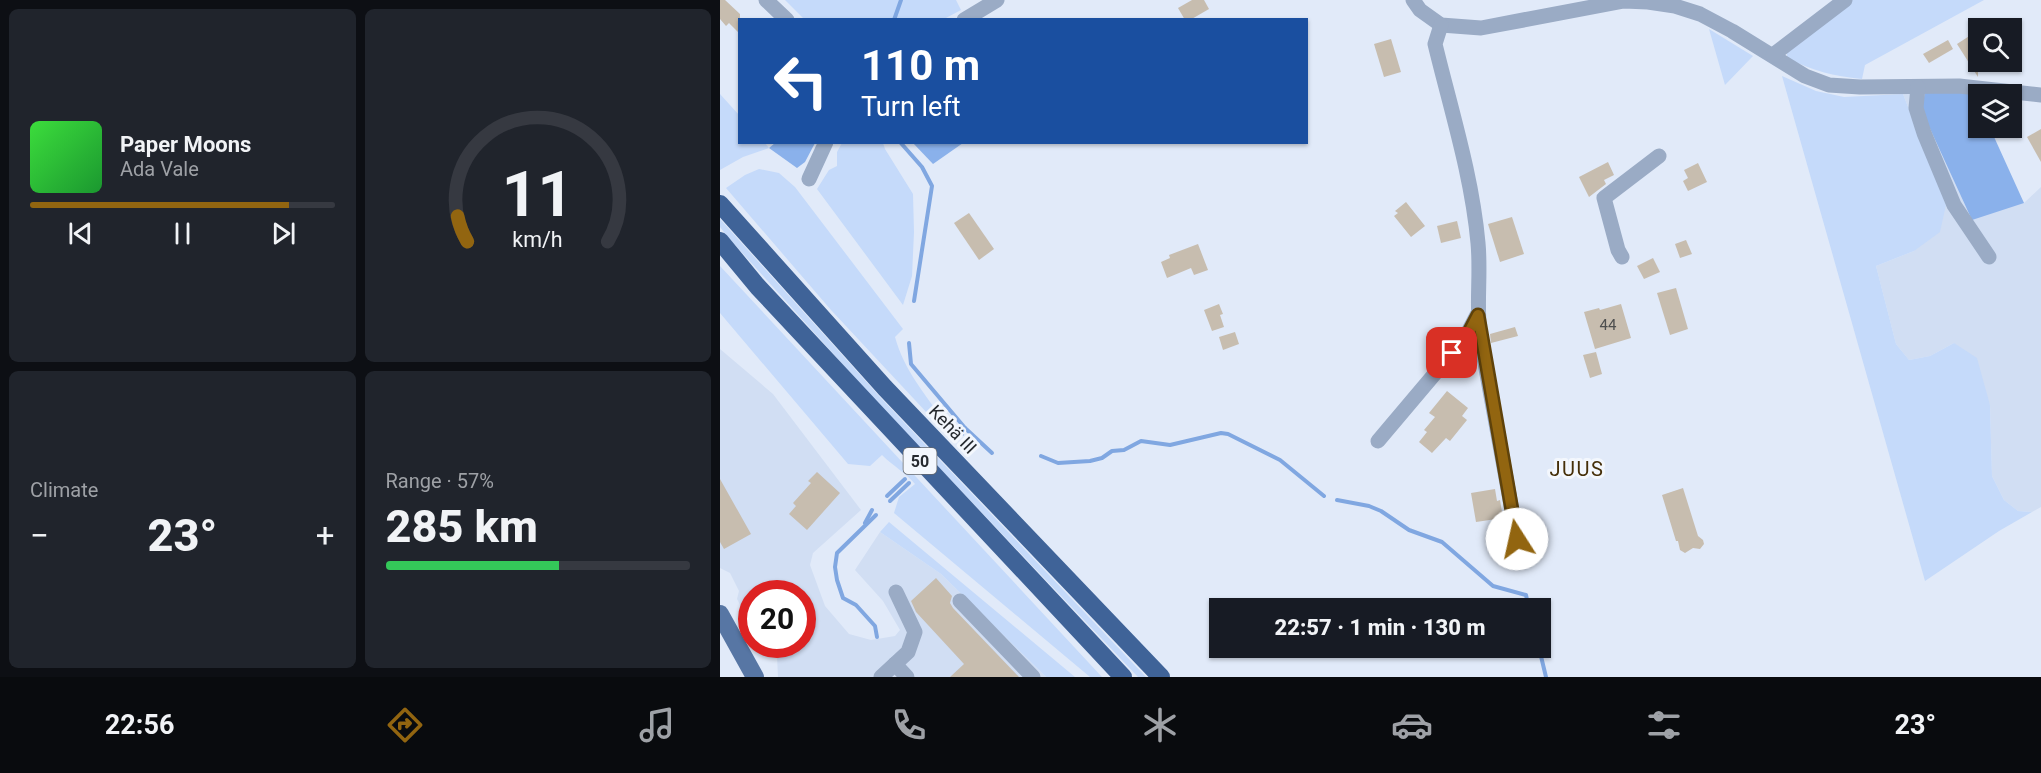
<!DOCTYPE html>
<meta charset="utf-8">
<style>
:root{--surface:#171b24;--page:#20242c;--text:#f1f3f6;--muted:#9ea1a6;--line:#363941;--accent:#926510}
body{margin:0;font-family:Roboto,sans-serif;background:var(--page);color:var(--text);height:100vh;display:flex;flex-direction:column;font-size:22px;white-space:nowrap}
*{box-sizing:border-box;margin:0}
p{font-size:20px;color:var(--muted)}
.icon{flex:none;width:33px;height:33px;fill:none;stroke:currentColor;stroke-width:2;stroke-linecap:round;stroke-linejoin:round}
.map{position:relative;flex:1;overflow:hidden}
.sheet{display:flex;flex-direction:column;gap:9px;padding:9px;background:#0d0f14;width:720px}
.sheet>*{flex:none}
.top-card{position:absolute;left:18px;top:18px;width:570px;height:126px;border-radius:0px;box-shadow:0 2px 4px #0004;background:#1a4fa0;color:#fff;overflow:hidden}
.tools{position:absolute;left:1248px;top:18px;display:grid;gap:12px}
.tools a{display:grid;place-items:center;width:54px;height:54px;border-radius:0px;background:var(--surface);box-shadow:0 2px 4px #0004;font-size:30px}
.speed{position:absolute;left:18px;top:580px;display:flex;gap:12px;font-size:30px;font-weight:700;text-align:center}
.speed>*{display:grid;place-content:center;width:78px;height:78px;border-radius:50%;background:var(--surface);box-shadow:0 2px 4px #0004;line-height:1}
.speed .limit{border:9px solid #d22;background:#fff;color:#111}
.pin{position:absolute;display:grid;place-items:center;width:51px;height:51px;color:#fff;margin:-26px;border-radius:12px;box-shadow:0 3px 9px #0006}
.me{position:absolute;width:66px;margin:-33px;rotate:350deg;stroke-linejoin:round;filter:drop-shadow(0 0 4px #0008)}
.turn{display:flex;align-items:center;gap:21px;height:126px;padding:0 24px;font-size:27px}
.turn .icon{width:78px;height:78px;stroke-width:2.5}
.turn b{display:block;font-size:42px;line-height:51px}
.big{font-size:45px;font-weight:800;line-height:1.1}
.sheet .widget{flex:1;display:flex;flex-direction:column;justify-content:center;gap:9px;min-width:0;padding:0 21px;border-radius:9px;background:var(--page)}
.sheet .dial{align-items:center;gap:0}
.dial svg{height:156px;overflow:visible;fill:none;stroke:var(--line);stroke-width:7;stroke-linecap:round;text-anchor:middle}
.dial text{fill:var(--text);stroke:none}
.song{display:flex;align-items:center;gap:18px}
.cover{width:72px;height:72px;border-radius:9px;background:linear-gradient(135deg,hsl(120 70% 55%),hsl(130 70% 35%))}
.played{height:6px;border-radius:3px;background:linear-gradient(90deg,var(--accent) 85%,var(--line) 85%)}
.keys{display:flex;justify-content:space-around;direction:ltr}
.heat{display:flex;justify-content:space-between;align-items:center;font-size:33px;direction:ltr}
.charge{height:9px;border-radius:4px;background:linear-gradient(90deg,#34c759 57%,var(--line) 0)}
.sheet .tiles{flex:1;display:grid;gap:9px;grid-template-columns:repeat(2,1fr)}
.trip{position:absolute;left:489px;top:598px;width:342px;height:60px;border-radius:0px;background:var(--surface);box-shadow:0 2px 4px #0004;font-weight:800;line-height:60px;text-align:center}
.dock{display:flex;height:96px;justify-content:space-around;align-items:center;background:#090b0e;color:var(--muted)}
.dock .icon{width:42px;height:42px}
.dock .current{color:var(--accent)}
.dock b{font-size:27px;color:var(--text)}
main{display:flex;flex:1;min-height:0}
.map>svg:first-child{display:block}
</style>
<main>
<section class="sheet">
<div class="tiles">
<div class="widget">
<div class="song"><i class="cover"></i><div><b>Paper Moons</b><p>Ada Vale</p></div></div>
<div class="played"></div>
<div class="keys"><svg class="icon" aria-label="previous" viewBox="0 0 24 24"><path d="M18 5L8 12l10 7zM5 5v14"/></svg><svg class="icon" aria-label="pause" viewBox="0 0 24 24"><path d="M8 5v14M16 5v14"/></svg><svg class="icon" aria-label="next" viewBox="0 0 24 24"><path d="M6 5l10 7-10 7zM19 5v14"/></svg></div>
</div>
<div class="widget dial"><svg viewBox="0 0 100 80">
<path d="M14 69A42 42 0 1 1 86 69"/>
<path d="M14 69A42 42 0 0 1 9 56" stroke="#926510"/>
<text x="50" y="56" font-size="32" font-weight="700">11</text>
<text x="50" y="72" font-size="11">km/h</text>
</svg></div>
<div class="widget"><p>Climate</p>
<div class="heat"><a>−</a><b class="big">23°</b><a>+</a></div>
</div>
<div class="widget"><p>Range · 57%</p><b class="big">285 km</b><div class="charge"></div></div>
</div>
</section>
<div class="map">
<svg width="1321" height="677" viewBox="0 0 1321 677">
<rect width="100%" height="100%" fill="#e1eaf9"/>
<g fill="#d1def3">
<polygon points="1205,93 1304,203 1321,187 1321,507 1312,512 1298,511 1284,500 1272,476 1270,405 1234,343 1210,356 1189,360 1176,344 1156,266 1194,251 1226,205 1183,94"/>
<polygon points="0,349 53,394 141,510 93,553 90,565 105,606 129,634 151,640 175,636 180,630 163,601 135,570 160,532 221,574 326,677 58,677 57,656 50,645 82,645 82,594 32,594 31,615 25,614 17,599 19,591 10,573 0,568"/>
</g>
<g fill="#c5dafa">
<polygon points="65,0 236,0 241,10 224,19 84,19"/>
<path d="M1129 0H1264L1145 65 1142 79C1113 76 1093 71 1067 58V50Z"/>
<polygon points="989,29 1033,56 1005,85"/>
<polygon points="1062,76 1096,91 1124,97 1183,94 1226,205 1220,232 1194,251 1156,266 1176,344 1189,360 1210,356 1234,343 1257,358 1270,405 1272,476 1284,500 1298,511 1312,512 1279,531 1205,581"/>
<polygon points="0,94 19,115 20,142 45,143 49,148 23,157 0,170"/>
<polygon points="122,143 163,143 165,149 193,194 194,232 192,276 183,305 97,189 109,170 117,166 117,152"/>
<path d="M39 169 59 173 75 187 183 329 175 337C184 370 205 394 224 421L222 429 111 310 6 188 25 175Z"/>
<polygon points="0,219 160,397 426,677 418,677 154,399 7,236 0,227"/>
<path d="M0 266 382 677H370L174 513 179 497 195 484C185 472 173 466 162 455L150 466 128 464 0 313Z"/>
<polygon points="169,522 355,677 326,677 221,574 160,532"/>
</g>
<g fill="#8ab1eb">
<polygon points="1205,93 1269,93 1258,94 1258,128 1270,128 1304,203 1252,220 1201,109"/>
<polygon points="55,143 55,142 95,143 85,162 77,168 49,148"/>
<polygon points="193,143 243,143 213,164"/>
</g>
<g fill="none" stroke-linecap="round" stroke-linejoin="round">
<g stroke="#80a7e1" stroke-width="4">
<polyline points="174,20 181,0"/>
<polyline points="180,142 202,167 212,186 194,301"/>
<polyline points="189,343 191,364 245,428 242,434"/>
<polyline points="245,428 272,453"/>
<polyline points="321,456 338,463 370,461 382,458 392,451 404,450 421,441 450,445 501,433 508,434 560,460 604,496"/>
<polyline points="167,496 185,479"/>
<polyline points="617,500 649,506 661,511 689,530 722,542 773,586 806,595 809,609"/>
<polyline points="170,501 189,483"/>
<polyline points="156,515 117,553 115,567 117,580 123,598 136,605 155,626 157,637"/>
<polyline points="145,523 152,510"/>
<polyline points="819,648 826,677"/>
</g>
</g>
<g fill="#c7bdaf">
<polygon points="0,0 5,0 20,14 20,34 9,23 6,26 0,19"/>
<polygon points="472,0 484,0 489,9 470,20 465,20 458,8"/>
<polygon points="1254,33 1258,40 1258,77 1237,44"/>
<polygon points="671,39 681,72 664,77 654,44"/>
<polygon points="1228,40 1233,49 1209,63 1203,54"/>
<polygon points="1321,129 1321,162 1307,137"/>
<polygon points="888,162 894,175 884,180 886,184 869,197 859,177"/>
<polygon points="978,163 987,182 968,191 963,181 968,178 964,170"/>
<polygon points="686,202 705,226 691,237 674,216 678,213 675,211"/>
<polygon points="249,213 274,249 259,260 234,223"/>
<polygon points="792,217 804,254 780,262 768,224"/>
<polygon points="737,221 741,238 721,243 717,226"/>
<polygon points="966,240 972,254 960,258 955,244"/>
<polygon points="478,244 488,270 474,275 471,268 447,278 441,262 450,258 449,255"/>
<polygon points="933,258 940,272 924,279 917,266"/>
<polygon points="956,288 968,329 950,335 937,293"/>
<polygon points="499,304 503,314 500,315 504,327 492,331 484,310"/>
<polygon points="901,304 911,338 875,349 864,312 879,308 880,310"/>
<polygon points="795,327 798,336 771,343 770,334"/>
<polygon points="515,332 519,344 503,350 499,337"/>
<polygon points="876,352 882,374 870,378 863,355"/>
<polygon points="727,391 748,408 742,416 747,420 730,441 726,438 712,453 699,442 707,432 704,430 715,417 709,413"/>
<polygon points="97,472 120,493 87,530 69,514 76,506 73,503 91,483 88,481"/>
<polygon points="0,479 31,534 4,549 0,542"/>
<polygon points="963,488 978,536 983,540 984,544 980,549 973,548 965,553 960,550 958,541 956,541 942,495"/>
<polygon points="775,489 777,501 780,500 783,518 756,522 751,493"/>
<polygon points="216,578 232,596 230,603 233,608 299,677 230,677 244,664 196,612 191,601"/>
<polygon points="50,645 80,645 58,658"/>
</g>
<g fill="none" stroke-linecap="round" stroke-linejoin="round">
<g stroke="#9aabc5" stroke-width="15">
<polyline points="46,0 67,20"/>
<polyline points="693,0 700,10 721,25 761,28 904,1 928,2 955,6 980,14 1012,31 1085,76 1109,85 1140,87 1239,86 1321,95"/>
<polyline points="244,20 277,0"/>
<path d="M721 25 715 44C731 110 752 176 758 243 761 274 756 305 760 336L801 560"/>
<polyline points="1053,55 1125,0"/>
<polyline points="1198,87 1196,108 1204,133 1234,205 1269,257"/>
<polyline points="89,179 106,142"/>
<polyline points="902,257 898,250 884,198 939,156"/>
<polyline points="658,441 745,338 757,315"/>
<polyline points="240,601 313,677"/>
<polyline points="175,664 187,677"/>
<polyline points="161,677 188,652 195,632 176,592"/>
</g>
<polyline stroke="#5776a4" stroke-width="18" points="0,614 35,677"/>
<g stroke="#3f6398" stroke-width="18">
<polyline points="0,204 165,388 441,677"/>
<polyline points="0,241 38,287 403,677"/>
</g>
</g>
<g fill="none" stroke-linecap="round" stroke-linejoin="round">
<g stroke="#5f420a" stroke-width="15">
<polyline id="route" points="732,353 746,338 758,315 797,539"/>
</g>
<use href="#route" stroke="#926510" stroke-width="10"/>
</g>
<g text-anchor="middle" dominant-baseline="central" stroke-width="6" stroke-linejoin="round" paint-order="stroke">
<g font-size="15" fill="#4e4f4f">
<text x="888" y="325">44</text>
</g>
<rect fill="#f3f7fd" stroke="#64686d" stroke-width="1.5" x="183.5" y="448" width="33" height="26" rx="4.5"/>
<g font-size="16" font-weight="bold" fill="#262a2f">
<text x="200" y="461">50</text>
</g>
<g font-size="18" fill="#262a2f" stroke="#f3f7fd">
<text transform="translate(233 429) rotate(46)">Kehä III</text>
</g>
<g font-size="20" letter-spacing="1.5" fill="#452f09" stroke="#f3f7fd">
<text x="857" y="469">JUUS</text>
</g>
</g>
</svg>
<div class="tools">
<a><svg class="icon" aria-label="search" viewBox="0 0 24 24"><circle cx="10" cy="10" r="6"/><path d="M15 15l6 6"/></svg></a>
<a><svg class="icon" aria-label="layers" viewBox="0 0 24 24"><path d="M12 4l9 5-9 5-9-5zM3 14l9 5 9-5"/></svg></a>
</div>
<div class="speed"><div class="limit">20</div></div>
<div class="pin" style="left:732px;top:353px;background:#d93025"><svg class="icon" aria-label="arrive" viewBox="0 0 24 24"><path d="M6 21V4h12l-3 4 3 4H6"/></svg></div>
<svg class="me" style="left:797px;top:539px" viewBox="-20 -20 40 40"><circle r="19" fill="#fff"/><path d="M0-13L10 11 0 6-10 11z" fill="#926510"/></svg>
<div class="trip">22:57 · 1 min · 130 m</div>
<div class="top-card">
<div class="turn"><svg class="icon" aria-label="left" viewBox="0 0 24 24"><path d="M17 20v-9H6M10 6l-5 5 5 5"/></svg><div><b>110 m</b>Turn left</div></div>
</div>
</div>
</main>
<nav class="dock">
<b>22:56</b>
<svg class="icon current" aria-label="directions" viewBox="0 0 24 24"><path d="M12 3l9 9-9 9-9-9zM9 14v-3h6M13 9l2 2-2 2"/></svg>
<svg class="icon" aria-label="music" viewBox="0 0 24 24"><path d="M9 18V5l10-2v13"/><circle cx="6" cy="18" r="3"/><circle cx="16" cy="16" r="3"/></svg>
<svg class="icon" aria-label="phone" viewBox="0 0 24 24"><path d="M5 4h4l2 5-3 2q2 4 5 5l2-3 5 2v4C11 20 4 13 5 4z"/></svg>
<svg class="icon" aria-label="climate" viewBox="0 0 24 24"><path d="M12 3v18M4 7l16 10M4 17L20 7"/></svg>
<svg class="icon" aria-label="car" viewBox="0 0 24 24"><path d="M5 17H2v-5l4-1 3-4h7l3 4 3 1v5h-3M9 17h6M6 11h13"/><circle cx="7" cy="17" r="2"/><circle cx="17" cy="17" r="2"/></svg>
<svg class="icon" aria-label="filters" viewBox="0 0 24 24"><path d="M4 7h16M4 17h16"/><circle cx="9" cy="7" r="2"/><circle cx="15" cy="17" r="2"/></svg>
<b>23°</b>
</nav>
